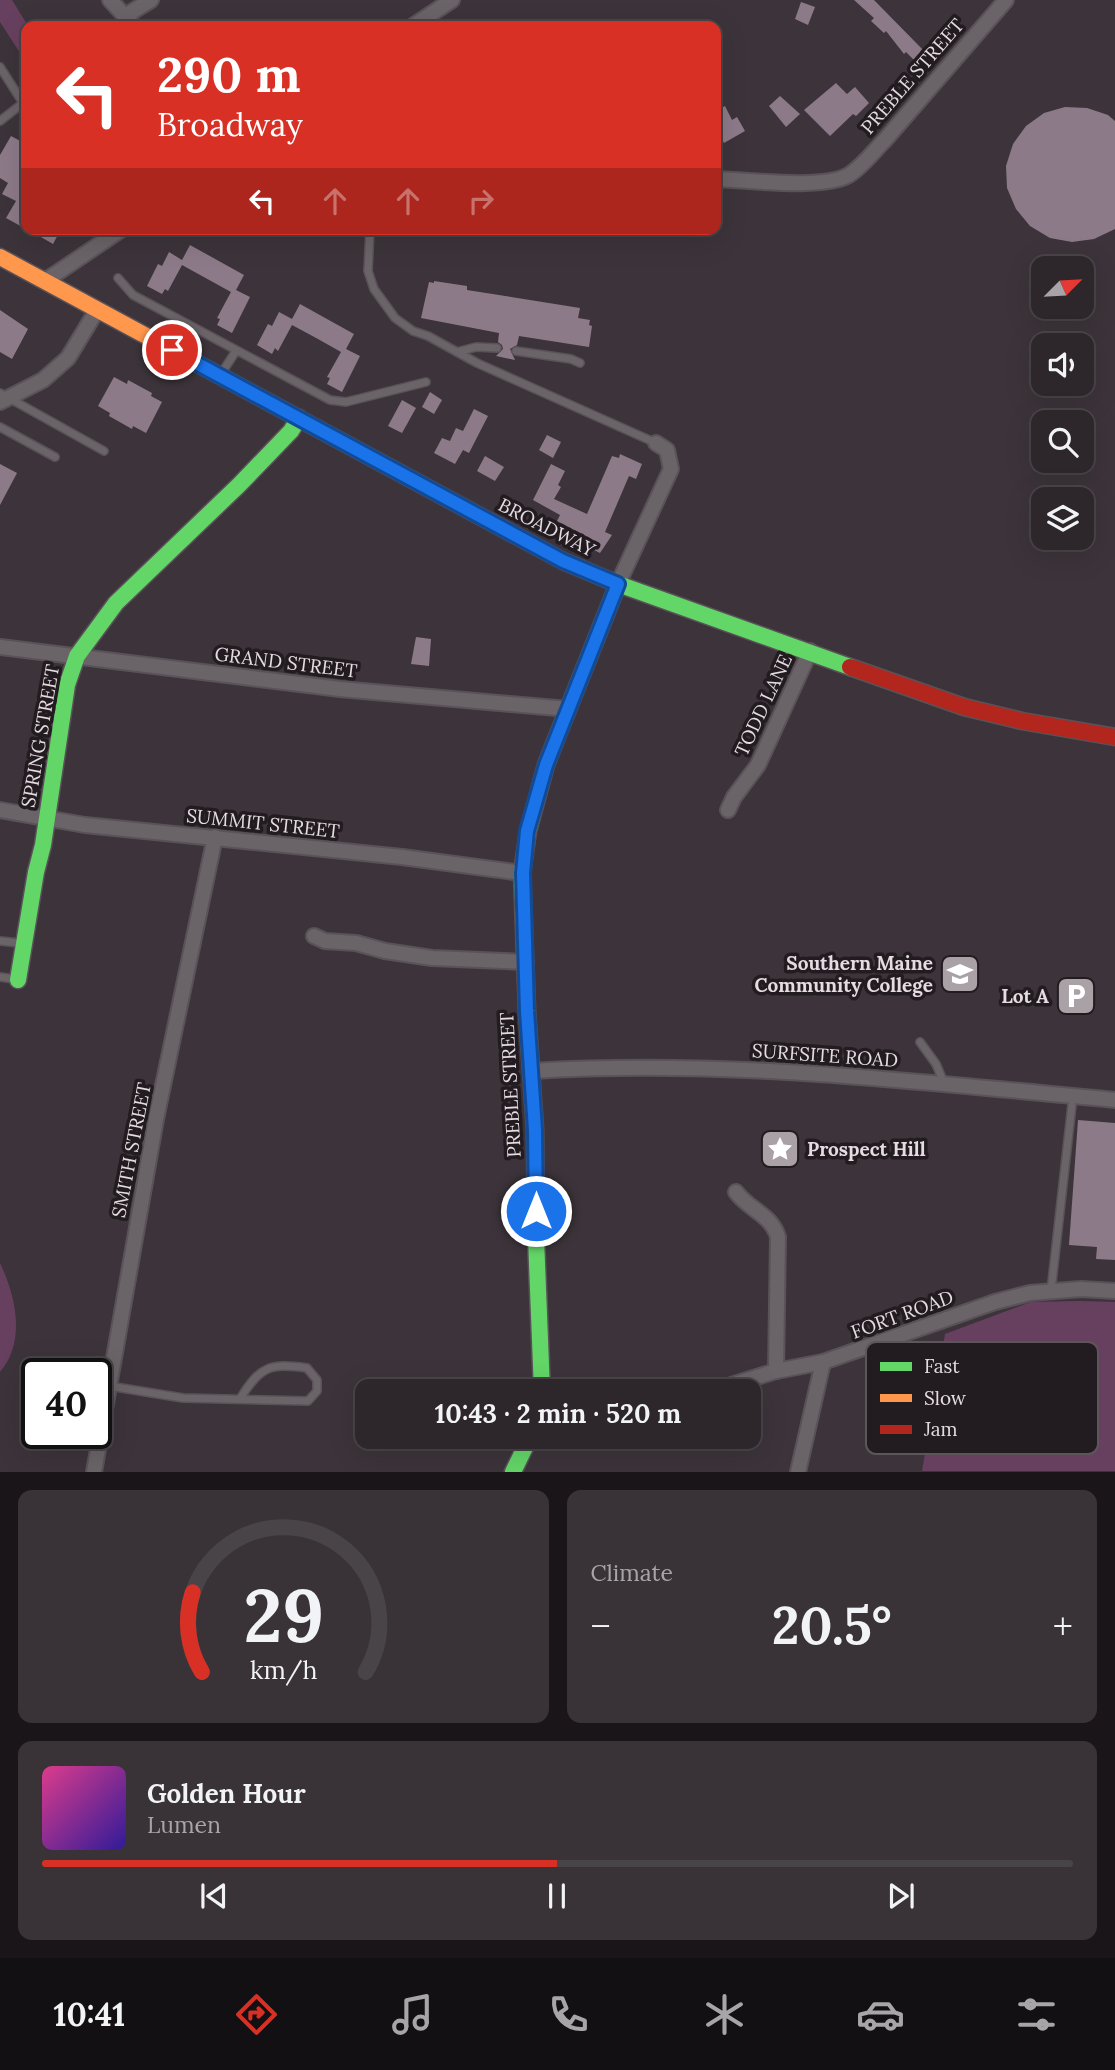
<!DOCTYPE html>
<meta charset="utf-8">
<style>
:root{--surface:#2d272c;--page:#393338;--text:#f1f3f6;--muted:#a7a5a9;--line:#484448;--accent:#d93025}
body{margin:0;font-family:Lora,serif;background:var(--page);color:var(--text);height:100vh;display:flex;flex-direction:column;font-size:26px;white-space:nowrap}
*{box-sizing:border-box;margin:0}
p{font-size:23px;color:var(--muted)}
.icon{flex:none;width:38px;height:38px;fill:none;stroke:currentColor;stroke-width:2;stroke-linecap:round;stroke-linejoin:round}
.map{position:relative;height:1472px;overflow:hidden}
.panel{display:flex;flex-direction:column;gap:18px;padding:18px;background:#191518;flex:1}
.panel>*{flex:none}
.banner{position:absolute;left:21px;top:21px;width:700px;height:214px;border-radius:14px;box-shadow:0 7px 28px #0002,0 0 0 2px var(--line);background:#d93025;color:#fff;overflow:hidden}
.needle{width:46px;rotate:66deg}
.fabs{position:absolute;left:1031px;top:256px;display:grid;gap:14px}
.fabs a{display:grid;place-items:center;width:63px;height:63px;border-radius:14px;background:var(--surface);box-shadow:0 7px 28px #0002,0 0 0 2px var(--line);font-size:35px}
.speed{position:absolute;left:21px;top:1358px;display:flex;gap:14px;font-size:35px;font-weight:700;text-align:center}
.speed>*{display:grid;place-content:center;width:91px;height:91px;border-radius:50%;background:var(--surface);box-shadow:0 7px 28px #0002,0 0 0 2px var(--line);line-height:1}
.speed .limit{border:4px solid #111;border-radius:10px;background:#fff;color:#111}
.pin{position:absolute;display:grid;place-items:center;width:60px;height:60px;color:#fff;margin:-30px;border:4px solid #fff;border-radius:50%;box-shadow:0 2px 7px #0007}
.me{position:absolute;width:77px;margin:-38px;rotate:0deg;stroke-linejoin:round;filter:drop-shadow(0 0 5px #0008)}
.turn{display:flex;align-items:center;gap:24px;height:147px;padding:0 21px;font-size:32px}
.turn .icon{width:91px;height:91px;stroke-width:2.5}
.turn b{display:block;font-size:49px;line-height:60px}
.lanes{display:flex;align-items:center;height:66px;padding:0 21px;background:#0003;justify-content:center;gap:35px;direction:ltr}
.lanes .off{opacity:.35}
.big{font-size:52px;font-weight:700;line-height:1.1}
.panel .tile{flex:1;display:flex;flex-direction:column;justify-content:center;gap:10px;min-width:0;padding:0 24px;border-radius:14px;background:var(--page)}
.panel .dial{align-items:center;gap:0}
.dial svg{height:182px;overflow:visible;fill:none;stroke:var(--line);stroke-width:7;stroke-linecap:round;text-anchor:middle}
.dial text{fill:var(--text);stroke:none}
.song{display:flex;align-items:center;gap:21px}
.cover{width:84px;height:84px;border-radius:10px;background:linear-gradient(135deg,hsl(330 70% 55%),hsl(250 70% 35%))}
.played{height:7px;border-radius:4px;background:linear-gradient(90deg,var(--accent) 50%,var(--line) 50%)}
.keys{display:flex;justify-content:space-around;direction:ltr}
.heat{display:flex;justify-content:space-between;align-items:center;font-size:38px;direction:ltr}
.panel .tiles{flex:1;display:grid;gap:18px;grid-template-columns:1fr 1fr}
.tile:last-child{grid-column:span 2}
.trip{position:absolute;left:355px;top:1379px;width:406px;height:70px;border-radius:14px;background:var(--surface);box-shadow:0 7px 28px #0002,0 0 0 2px var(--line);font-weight:700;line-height:70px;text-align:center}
.tabs{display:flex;height:112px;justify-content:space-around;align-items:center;background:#121012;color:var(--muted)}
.tabs .icon{width:49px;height:49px}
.tabs .on{color:var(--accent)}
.tabs b{font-size:32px;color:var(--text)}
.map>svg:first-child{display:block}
</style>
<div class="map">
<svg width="1115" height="1472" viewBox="0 0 1115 1472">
<rect width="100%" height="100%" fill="#3c343a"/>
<g fill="#68405f">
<polygon points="0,0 12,0 28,26 26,26 26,62 0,22"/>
<path d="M0 1263C16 1297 26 1341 0 1372Z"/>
<polygon points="1080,1301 1115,1302 1115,1471 922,1471 945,1334 1031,1302"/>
</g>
<g fill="#8d7a89">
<polygon points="854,0 874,0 928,55 918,64 906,52 904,54 886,31 884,33 871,21 874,18"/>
<polygon points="801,2 815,7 808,25 795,19"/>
<polygon points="836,83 847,94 855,87 869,103 856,116 853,114 830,136 804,110"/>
<polygon points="780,96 800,114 786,127 769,106"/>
<polygon points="725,106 732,120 737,117 745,131 724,143 716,128 716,111"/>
<polygon points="1065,107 1087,108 1108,115 1115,121 1115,229 1094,239 1072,242 1050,238 1030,226 1016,209 1007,188 1006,166 1013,144 1026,126 1044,113"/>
<polygon points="11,136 26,144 26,229 6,218 16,201 2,194 8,183 0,178 0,155"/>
<polygon points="27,229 61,229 53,244"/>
<polygon points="190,245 244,275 236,290 250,297 232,333 217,325 220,319 217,318 231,292 182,265 168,291 165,289 162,294 147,286 158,264 162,266 169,252 182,260"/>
<polygon points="434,281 467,286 467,290 580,308 578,318 590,320 589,325 592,326 589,347 519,336 517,345 510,349 515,360 496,356 503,349 502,345 498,342 499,333 421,318 429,282 434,283"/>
<polygon points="300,304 354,334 346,349 360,356 342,392 327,384 330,378 327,377 341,352 318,339 292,325 278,351 275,348 272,354 257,345 268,324 272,326 279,312 292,319"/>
<polygon points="0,310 28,329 12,359 0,352"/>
<polygon points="114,377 127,384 128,380 152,393 151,396 162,402 146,433 133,426 132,429 109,416 110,413 98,406"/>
<polygon points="430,392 442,400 434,414 422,407"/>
<polygon points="402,400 416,408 402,433 388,426"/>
<polygon points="474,409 488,416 469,453 463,450 455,464 434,453 442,438 450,441 456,428 463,431"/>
<polygon points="547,435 561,442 553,458 539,450"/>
<polygon points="620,454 642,464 636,479 629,476 605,532 612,535 600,553 588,547 590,538 557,521 560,515 533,500 551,464 565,471 558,485 561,487 554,499 587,514 612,456 619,458"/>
<polygon points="485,456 504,467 495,481 477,471"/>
<polygon points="0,464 17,473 0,505"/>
<polygon points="416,637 431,639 429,666 411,664"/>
<polygon points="1078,1120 1115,1123 1115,1260 1096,1259 1097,1247 1069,1245"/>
</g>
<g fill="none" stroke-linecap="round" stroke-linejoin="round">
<g stroke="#595258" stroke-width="10">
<g id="lane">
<polyline points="0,67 23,103 0,121"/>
<polyline points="370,229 368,271 374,289 395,318 413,331 428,336 477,363 656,443"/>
<polyline points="118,278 133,295 330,400 346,402 426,382"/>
<polyline points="516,351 571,359 580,363"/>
<polyline points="457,352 476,347 497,348"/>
<polyline points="221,374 236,351"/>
<polyline points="0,393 104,451"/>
<polyline points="0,427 55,457"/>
<polyline points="0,941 20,943"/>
<polyline points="0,977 14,979"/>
<polyline points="920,1042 936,1064 944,1083"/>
<polyline points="1051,1291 1073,1096"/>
<path d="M109 1386 183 1398 308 1401 317 1391V1380L307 1368C270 1363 260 1366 240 1399"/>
</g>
</g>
<g stroke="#595258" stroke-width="18">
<g id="street">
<polyline points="110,0 134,26"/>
<polyline points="125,16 151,0"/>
<polyline points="413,26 452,0"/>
<path d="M716 179C748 180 823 190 849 175 863 166 873 152 884 141L1006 0"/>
<polyline points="45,281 122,229"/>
<polyline points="0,402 43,380 68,358 97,310"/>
<polyline points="618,584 671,469 667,450 656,443"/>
<polyline points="0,647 340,689 568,709"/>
<polyline points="0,810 85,825 402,857 522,873"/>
<polyline points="728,810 734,797 758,765 810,651"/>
<polyline points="314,936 325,941 356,943 385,951 432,958 526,962"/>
<path d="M532 1071C728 1059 920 1082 1115 1100"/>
<path d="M736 1192C749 1210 771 1214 778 1237L776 1371"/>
<polyline points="704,1391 728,1386 776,1371 823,1362 995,1302 1030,1293 1081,1289 1115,1291"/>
<polyline points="94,1472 156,1119 215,837"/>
<polyline points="798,1472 823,1362"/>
</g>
</g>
<g stroke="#595258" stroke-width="19">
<g id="fast">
<polyline points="211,371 563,561 618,584 850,667"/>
<polyline points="18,980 36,872 43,845 67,685 77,656 116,603 239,485 291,431 299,418"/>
<polyline points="542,1391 536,1238 535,1130 527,1011 522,873 528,831 546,765 555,742"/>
<polyline points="513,1472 530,1437"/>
</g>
</g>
<g stroke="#595258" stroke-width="19">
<polyline id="slow" points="0,257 211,371"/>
</g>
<g stroke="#595258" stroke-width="19">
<g id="jam">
<polyline points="850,667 964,707 1022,721 1115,737"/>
<polyline points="555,742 618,584"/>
</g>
</g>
<use href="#lane" stroke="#6a6367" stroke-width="7"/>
<use href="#street" stroke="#6a6367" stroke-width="14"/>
<use href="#fast" stroke="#63d668" stroke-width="16"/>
<use href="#slow" stroke="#ff974d" stroke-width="16"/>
<use href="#jam" stroke="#b3261e" stroke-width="16"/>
</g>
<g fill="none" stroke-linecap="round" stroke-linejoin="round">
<g stroke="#114b97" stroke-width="18">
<polyline id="route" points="172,350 563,561 618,584 546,765 527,831 523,873 527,1011 535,1130 536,1211"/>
</g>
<use href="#route" stroke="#1a73e8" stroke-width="12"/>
</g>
<defs>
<g id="university-square" transform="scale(2.0125)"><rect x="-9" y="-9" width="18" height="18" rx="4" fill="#aaa1a7" stroke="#221b20"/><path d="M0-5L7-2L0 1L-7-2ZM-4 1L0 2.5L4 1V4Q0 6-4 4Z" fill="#fff"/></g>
<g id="parking-square" transform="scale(2.0125)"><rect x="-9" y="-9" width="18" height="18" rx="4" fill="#aaa1a7" stroke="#221b20"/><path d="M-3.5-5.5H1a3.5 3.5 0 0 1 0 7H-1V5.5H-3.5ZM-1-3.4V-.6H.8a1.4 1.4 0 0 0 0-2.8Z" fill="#fff"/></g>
<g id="sight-square" transform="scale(2.0125)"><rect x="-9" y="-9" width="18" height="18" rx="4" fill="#aaa1a7" stroke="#221b20"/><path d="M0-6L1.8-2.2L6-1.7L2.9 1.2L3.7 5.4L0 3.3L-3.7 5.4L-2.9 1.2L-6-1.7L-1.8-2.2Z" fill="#fff"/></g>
</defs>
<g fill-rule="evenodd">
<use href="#university-square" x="960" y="974"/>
<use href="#parking-square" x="1076" y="996"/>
<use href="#sight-square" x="780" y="1149"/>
</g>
<g text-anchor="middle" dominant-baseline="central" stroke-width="7" stroke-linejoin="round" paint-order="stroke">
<g font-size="19" fill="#e5dbe2" stroke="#221b20">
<text transform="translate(912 76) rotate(-49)">PREBLE STREET</text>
<text transform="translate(547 527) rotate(27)">BROADWAY</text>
<text transform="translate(286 662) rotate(7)">GRAND STREET</text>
<text transform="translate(763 705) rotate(-65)">TODD LANE</text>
<text transform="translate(40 736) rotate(-80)">SPRING STREET</text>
<text transform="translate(263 823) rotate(6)">SUMMIT STREET</text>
<text transform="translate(825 1055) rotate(4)">SURFSITE ROAD</text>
<text transform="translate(510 1085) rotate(-93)">PREBLE STREET</text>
<text transform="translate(131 1150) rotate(-79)">SMITH STREET</text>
<text transform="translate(902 1314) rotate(-20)">FORT ROAD</text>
</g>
<g font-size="19" font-weight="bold" fill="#e5dbe2" stroke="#221b20" text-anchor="end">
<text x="933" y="963">Southern Maine<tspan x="933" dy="22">Community College</tspan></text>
<text x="1049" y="996">Lot A</text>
<text x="807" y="1149" text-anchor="start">Prospect Hill</text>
</g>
</g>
<rect x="866" y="1342" width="232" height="112" rx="10" fill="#221b20" stroke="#5c555a" stroke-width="2"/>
<rect x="880" y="1362" width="32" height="9" fill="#63d668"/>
<rect x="880" y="1394" width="32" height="8" fill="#ff974d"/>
<rect x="880" y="1425" width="32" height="9" fill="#b3261e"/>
<g font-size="19" fill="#e5dbe2">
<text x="924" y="1373">Fast</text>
<text x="924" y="1405">Slow</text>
<text x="924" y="1436">Jam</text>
</g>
</svg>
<div class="fabs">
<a><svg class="needle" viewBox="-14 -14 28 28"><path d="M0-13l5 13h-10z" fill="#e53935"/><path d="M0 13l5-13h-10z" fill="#a7a5a9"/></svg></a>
<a><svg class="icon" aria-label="sound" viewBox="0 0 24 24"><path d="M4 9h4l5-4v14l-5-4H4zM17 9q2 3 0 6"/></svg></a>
<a><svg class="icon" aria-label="search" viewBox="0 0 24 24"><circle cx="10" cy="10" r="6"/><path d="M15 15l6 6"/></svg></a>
<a><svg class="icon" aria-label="layers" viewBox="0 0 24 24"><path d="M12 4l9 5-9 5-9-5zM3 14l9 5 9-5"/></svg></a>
</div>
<div class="speed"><div class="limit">40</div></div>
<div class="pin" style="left:172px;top:350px;background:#d93025"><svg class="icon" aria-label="arrive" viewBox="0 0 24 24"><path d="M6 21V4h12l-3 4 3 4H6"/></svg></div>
<svg class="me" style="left:536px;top:1211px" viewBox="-20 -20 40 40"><circle r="17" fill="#1a73e8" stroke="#fff" stroke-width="3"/><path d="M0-11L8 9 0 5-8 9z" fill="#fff"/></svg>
<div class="trip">10:43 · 2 min · 520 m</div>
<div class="banner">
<div class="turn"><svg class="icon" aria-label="left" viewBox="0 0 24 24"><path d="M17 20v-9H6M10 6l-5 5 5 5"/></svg><div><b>290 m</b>Broadway</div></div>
<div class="lanes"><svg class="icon" aria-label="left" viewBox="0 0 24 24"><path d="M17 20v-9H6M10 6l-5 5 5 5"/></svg><svg class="icon off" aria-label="ahead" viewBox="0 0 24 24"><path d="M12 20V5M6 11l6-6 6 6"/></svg><svg class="icon off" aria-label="ahead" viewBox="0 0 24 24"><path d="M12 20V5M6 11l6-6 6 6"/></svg><svg class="icon off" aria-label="right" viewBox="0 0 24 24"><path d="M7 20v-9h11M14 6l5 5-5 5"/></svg></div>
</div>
</div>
<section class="panel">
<div class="tiles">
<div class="tile dial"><svg viewBox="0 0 100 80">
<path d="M14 69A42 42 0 1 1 86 69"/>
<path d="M14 69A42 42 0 0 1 10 34" stroke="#d93025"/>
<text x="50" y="56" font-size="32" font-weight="700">29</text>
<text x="50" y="72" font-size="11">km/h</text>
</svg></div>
<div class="tile"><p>Climate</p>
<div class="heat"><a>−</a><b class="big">20.5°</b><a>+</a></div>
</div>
<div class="tile">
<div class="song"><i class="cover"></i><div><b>Golden Hour</b><p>Lumen</p></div></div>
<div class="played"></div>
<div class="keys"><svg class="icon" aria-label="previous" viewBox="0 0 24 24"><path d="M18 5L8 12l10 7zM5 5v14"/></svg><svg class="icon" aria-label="pause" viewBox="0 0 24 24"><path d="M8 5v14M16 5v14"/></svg><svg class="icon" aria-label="next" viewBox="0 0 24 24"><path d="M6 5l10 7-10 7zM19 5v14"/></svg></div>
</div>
</div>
</section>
<nav class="tabs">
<b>10:41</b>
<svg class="icon on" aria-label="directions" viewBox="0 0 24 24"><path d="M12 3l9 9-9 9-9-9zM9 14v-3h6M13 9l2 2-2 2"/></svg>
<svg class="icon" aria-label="music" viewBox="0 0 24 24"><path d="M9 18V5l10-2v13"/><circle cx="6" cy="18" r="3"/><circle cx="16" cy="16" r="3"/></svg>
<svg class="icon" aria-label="phone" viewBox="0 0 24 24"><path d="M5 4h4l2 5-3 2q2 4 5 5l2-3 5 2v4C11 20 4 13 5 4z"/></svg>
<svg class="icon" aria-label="climate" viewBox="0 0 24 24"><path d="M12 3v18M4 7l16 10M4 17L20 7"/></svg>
<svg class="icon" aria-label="car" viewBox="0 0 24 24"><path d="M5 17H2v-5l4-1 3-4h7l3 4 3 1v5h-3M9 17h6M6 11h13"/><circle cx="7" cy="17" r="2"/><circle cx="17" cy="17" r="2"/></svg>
<svg class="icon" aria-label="filters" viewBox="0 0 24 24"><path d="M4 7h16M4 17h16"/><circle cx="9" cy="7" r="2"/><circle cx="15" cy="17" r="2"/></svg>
</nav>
